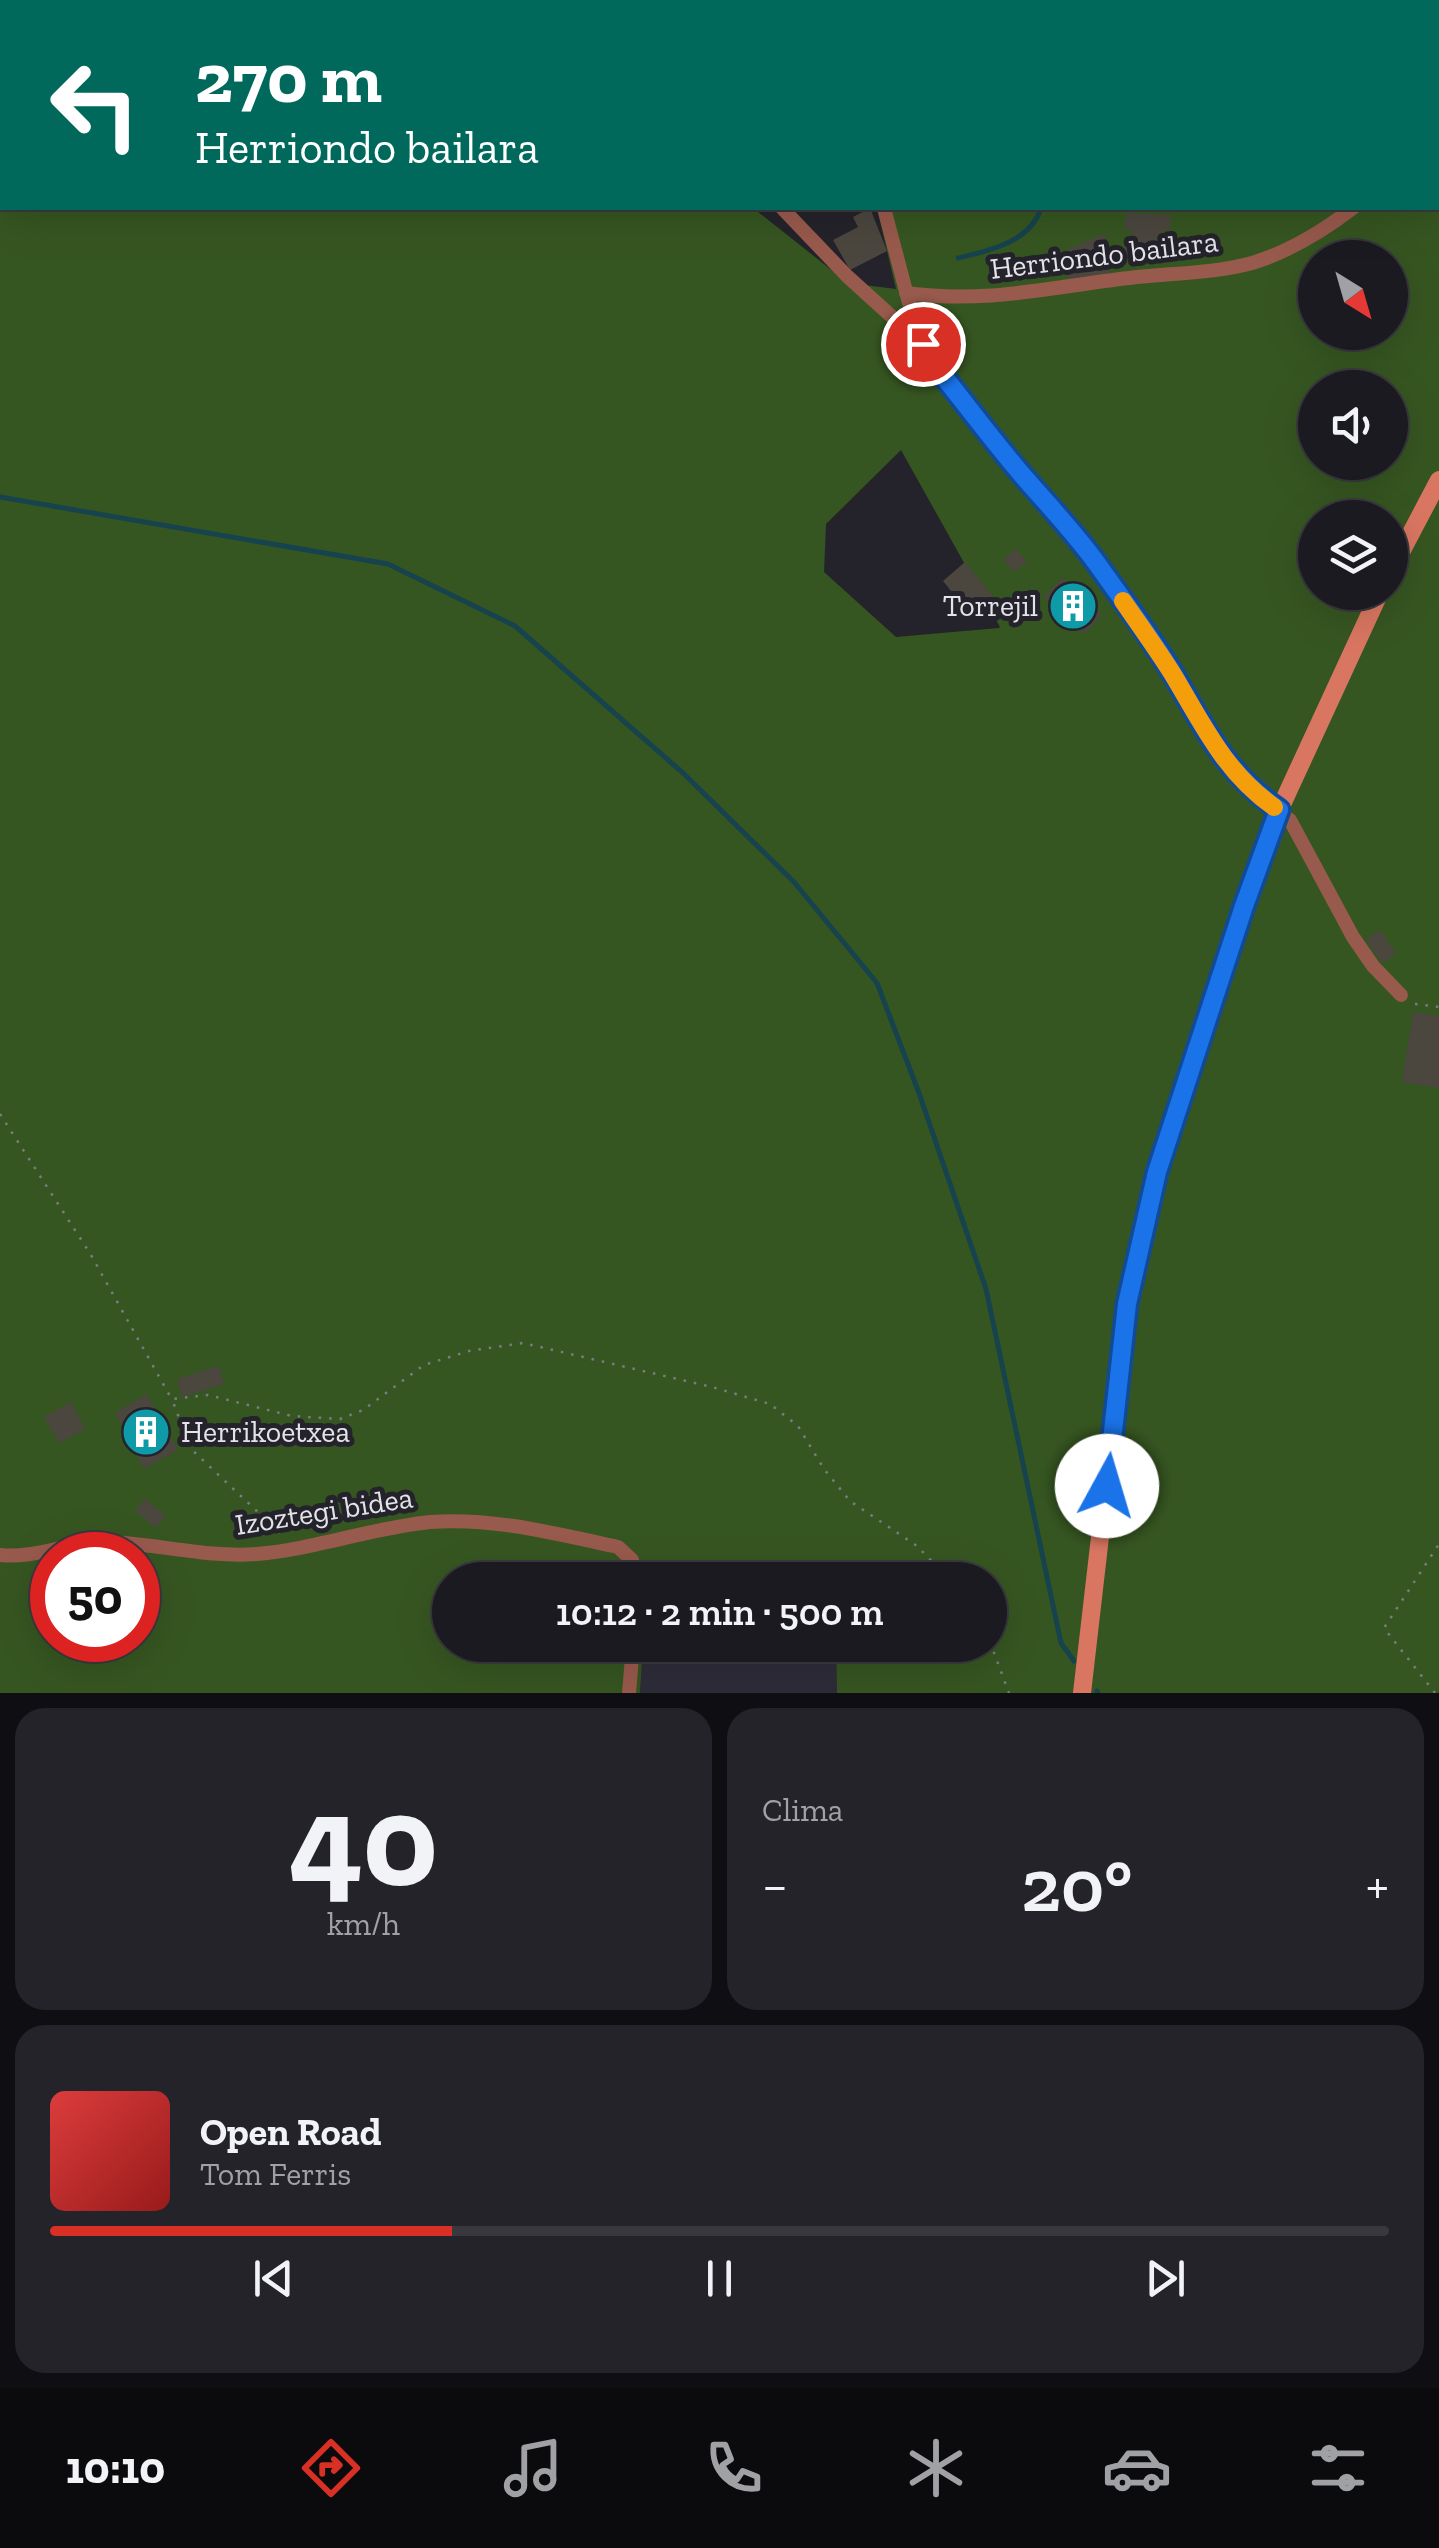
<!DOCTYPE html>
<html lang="es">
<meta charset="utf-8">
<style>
:root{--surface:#1b1a20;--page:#242329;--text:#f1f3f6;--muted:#a0a1a5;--line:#39383e;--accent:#d93025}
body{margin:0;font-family:"Zilla Slab",serif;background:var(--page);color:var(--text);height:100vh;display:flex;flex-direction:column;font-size:38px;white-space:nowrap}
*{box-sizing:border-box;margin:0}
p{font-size:32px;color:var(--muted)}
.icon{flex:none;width:55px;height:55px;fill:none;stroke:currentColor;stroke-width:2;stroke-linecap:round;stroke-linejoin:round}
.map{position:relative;height:1693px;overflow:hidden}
.sheet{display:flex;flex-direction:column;gap:15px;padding:15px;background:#0f0e12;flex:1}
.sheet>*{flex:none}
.top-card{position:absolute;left:0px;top:0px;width:1440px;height:210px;box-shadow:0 10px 40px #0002,0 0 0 2px var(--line);background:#00695c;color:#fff;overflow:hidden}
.needle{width:65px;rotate:143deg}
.buttons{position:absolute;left:1298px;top:240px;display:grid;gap:20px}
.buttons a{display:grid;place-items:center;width:110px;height:110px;border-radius:50%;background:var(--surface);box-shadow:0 10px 40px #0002,0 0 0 2px var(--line);font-size:50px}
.speed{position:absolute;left:30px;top:1532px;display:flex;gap:20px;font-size:50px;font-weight:700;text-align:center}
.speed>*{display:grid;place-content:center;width:130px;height:130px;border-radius:50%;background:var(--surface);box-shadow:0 10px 40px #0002,0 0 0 2px var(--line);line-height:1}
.speed .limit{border:15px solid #d22;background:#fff;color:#111}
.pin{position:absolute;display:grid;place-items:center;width:85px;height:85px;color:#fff;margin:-42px;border:5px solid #fff;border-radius:50%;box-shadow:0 2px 10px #0007}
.me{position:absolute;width:110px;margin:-55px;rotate:6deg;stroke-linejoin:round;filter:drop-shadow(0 0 8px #0008)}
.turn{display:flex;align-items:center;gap:35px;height:210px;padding:0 30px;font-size:45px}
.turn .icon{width:130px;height:130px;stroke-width:2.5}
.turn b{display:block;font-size:70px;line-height:85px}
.big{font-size:75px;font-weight:600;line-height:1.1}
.sheet .tile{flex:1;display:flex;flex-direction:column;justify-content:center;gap:15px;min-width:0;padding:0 35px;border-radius:30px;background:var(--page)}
.sheet .dial{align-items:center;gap:0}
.dial b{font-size:130px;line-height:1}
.song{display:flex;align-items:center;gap:30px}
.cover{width:120px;height:120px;border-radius:15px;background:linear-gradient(135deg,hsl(0 70% 55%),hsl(0 70% 35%))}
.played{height:10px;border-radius:5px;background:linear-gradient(90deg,var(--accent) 30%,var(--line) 30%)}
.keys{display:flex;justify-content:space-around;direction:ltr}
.heat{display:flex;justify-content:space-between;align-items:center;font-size:55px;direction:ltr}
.sheet .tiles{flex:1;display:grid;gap:15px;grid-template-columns:1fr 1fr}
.tile:last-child{grid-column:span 2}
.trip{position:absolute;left:432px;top:1562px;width:575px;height:100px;border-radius:50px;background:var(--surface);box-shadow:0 10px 40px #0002,0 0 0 2px var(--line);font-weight:600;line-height:100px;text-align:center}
.tabs{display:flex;height:160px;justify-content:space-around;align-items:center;background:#0b0a0d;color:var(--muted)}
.tabs .icon{width:70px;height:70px}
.tabs .active{color:var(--accent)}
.tabs b{font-size:45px;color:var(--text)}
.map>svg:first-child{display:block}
</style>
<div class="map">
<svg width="1439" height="1693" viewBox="0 0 1439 1693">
<rect width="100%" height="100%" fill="#24232b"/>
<g fill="#2d2c39">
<polygon points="834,1572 834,1580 647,1580 648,1576"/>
<polygon points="643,1645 836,1645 837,1693 640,1693"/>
</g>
<path fill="#365621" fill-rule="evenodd" d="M0 0H1439V1693H837L836 1645H990V1580H834L833 1572 648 1576 647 1580H450V1645H643L640 1693H0ZM2 2H1438V208H877L896 289 848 283 753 208H2ZM1315 258H1390V332H1315ZM1315 388H1390V462H1315ZM901 450 1000 627 999 628 896 637 824 572 826 524ZM1315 518H1390V592H1315ZM52 1555H138V1640H52Z"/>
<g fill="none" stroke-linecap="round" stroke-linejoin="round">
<g stroke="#16434e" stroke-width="5">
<polyline points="1169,2 1171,0"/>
<path d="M958 258C988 251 1031 242 1041 208"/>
<polyline points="0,497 388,564 515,626 683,773 794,882 877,983 919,1093 986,1289 1061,1643 1074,1661"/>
<polyline points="1097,1691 1098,1693"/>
</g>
</g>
<g fill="#4b473f">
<polygon points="870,208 887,251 850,270 833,240 858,227 853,217"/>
<polygon points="1126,213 1171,215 1170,230 1163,230 1163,238 1169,238 1168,258 1149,258 1149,250 1141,250 1140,258 1124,257 1125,238 1132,238 1132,230 1125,230"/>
<polygon points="1104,234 1110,249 1107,252 1109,274 1068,279 1059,253"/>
<polygon points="1015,549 1027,561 1014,572 1003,560"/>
<polygon points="965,562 995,599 972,617 943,581"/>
<polygon points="1062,578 1102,615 1084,634 1044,597"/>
<polygon points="1380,930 1396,954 1382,963 1366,940"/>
<polygon points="1413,1012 1439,1016 1439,1088 1402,1082"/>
<polygon points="219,1366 224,1384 182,1397 177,1379"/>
<polygon points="147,1394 178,1450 144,1469 115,1413"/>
<polygon points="71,1402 85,1429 59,1443 44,1417"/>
<polygon points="145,1499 166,1516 156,1528 135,1511"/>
</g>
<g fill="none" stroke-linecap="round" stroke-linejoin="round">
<g stroke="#7c7b82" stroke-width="2.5" stroke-dasharray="2.5 8" stroke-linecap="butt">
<polyline points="1415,1004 1439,1007"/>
<polyline points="0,1114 91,1255 171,1398"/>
<polyline points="280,1533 190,1448 172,1399 208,1395 292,1416 340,1419 363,1410 424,1365 469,1351 523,1343 712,1387 770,1404 798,1426 824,1469 850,1501 917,1546 950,1580"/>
<polyline points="990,1642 1009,1693"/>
<polyline points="1435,1693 1384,1628 1439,1544"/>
</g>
<g stroke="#985a4c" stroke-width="14">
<polyline points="773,0 775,2"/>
<polyline points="1438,119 1439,117"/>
<polyline points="782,208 847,276 922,344"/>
<polyline points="884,208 912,314 932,362 1095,560 1175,677 1207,738 1227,764 1250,790 1290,820 1353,937 1373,966 1401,995"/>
<path d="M906 293C987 304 1050 287 1129 278 1170 273 1212 274 1252 263 1288 252 1323 231 1353 208"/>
<path d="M0 1555C37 1559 69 1541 105 1542 156 1543 206 1558 257 1554 315 1549 371 1528 430 1522 493 1517 557 1534 618 1547L632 1560 636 1580"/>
<polyline points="629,1693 633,1645"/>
</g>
<g stroke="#d97661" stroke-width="18">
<polyline points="1390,573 1439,480"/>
<polyline points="1082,1693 1127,1303 1157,1172 1244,906 1279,811 1380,592"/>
</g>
</g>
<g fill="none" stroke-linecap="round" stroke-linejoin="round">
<g stroke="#114b97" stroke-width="25">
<path id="route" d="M923 344 932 362C963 400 992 440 1024 477 1049 506 1075 533 1098 565 1124 602 1153 640 1176 679 1207 733 1227 774 1279 810L1244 906 1157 1172 1127 1304 1107 1486"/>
</g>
<use href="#route" stroke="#1a73e8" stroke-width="18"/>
<path stroke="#f59e0b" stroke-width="18" d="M1123 601C1140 626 1159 652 1175 678 1204 727 1226 773 1274 807"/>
</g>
<defs>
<g id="building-disc" transform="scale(2.5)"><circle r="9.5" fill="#0f9aa8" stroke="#24232b"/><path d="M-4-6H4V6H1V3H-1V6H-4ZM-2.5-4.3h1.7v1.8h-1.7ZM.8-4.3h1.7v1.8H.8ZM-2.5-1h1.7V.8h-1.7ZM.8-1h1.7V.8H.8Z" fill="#fff"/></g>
</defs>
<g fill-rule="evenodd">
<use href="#building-disc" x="1073" y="606"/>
<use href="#building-disc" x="146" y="1432"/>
</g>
<g text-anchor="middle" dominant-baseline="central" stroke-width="10" stroke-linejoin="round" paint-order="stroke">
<g font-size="30" fill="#e3e3e8" stroke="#24232b">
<text transform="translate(1104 255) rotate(-7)">Herriondo bailara</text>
<text transform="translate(324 1511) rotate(-9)">Izoztegi bidea</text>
</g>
<g font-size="30" fill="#e3e3e8" stroke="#24232b" text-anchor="end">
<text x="1038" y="606">Torrejil</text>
<text x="181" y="1432" text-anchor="start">Herrikoetxea</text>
</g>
</g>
</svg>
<div class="buttons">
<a><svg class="needle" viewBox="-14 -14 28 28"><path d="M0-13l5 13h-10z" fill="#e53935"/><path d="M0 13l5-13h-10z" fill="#a0a1a5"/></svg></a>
<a><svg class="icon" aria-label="sound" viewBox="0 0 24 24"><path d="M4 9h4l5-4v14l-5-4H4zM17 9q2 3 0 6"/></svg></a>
<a><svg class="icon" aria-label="layers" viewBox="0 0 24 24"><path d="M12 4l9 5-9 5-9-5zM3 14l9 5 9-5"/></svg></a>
</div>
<div class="speed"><div class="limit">50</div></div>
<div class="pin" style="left:923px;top:344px;background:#d93025"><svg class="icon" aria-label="arrive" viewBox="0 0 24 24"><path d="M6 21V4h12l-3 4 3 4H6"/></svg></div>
<svg class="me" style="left:1107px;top:1486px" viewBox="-20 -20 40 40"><circle r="19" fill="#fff"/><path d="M0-13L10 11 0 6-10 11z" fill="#1a73e8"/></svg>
<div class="trip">10:12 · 2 min · 500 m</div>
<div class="top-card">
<div class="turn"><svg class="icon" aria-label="left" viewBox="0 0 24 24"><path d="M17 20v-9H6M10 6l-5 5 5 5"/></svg><div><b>270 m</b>Herriondo bailara</div></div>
</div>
</div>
<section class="sheet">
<div class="tiles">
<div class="tile dial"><b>40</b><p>km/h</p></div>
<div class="tile"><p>Clima</p>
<div class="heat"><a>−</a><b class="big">20°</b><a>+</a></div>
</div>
<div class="tile">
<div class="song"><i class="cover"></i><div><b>Open Road</b><p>Tom Ferris</p></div></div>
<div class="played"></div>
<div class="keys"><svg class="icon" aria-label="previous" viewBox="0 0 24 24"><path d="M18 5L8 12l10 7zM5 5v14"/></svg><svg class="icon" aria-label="pause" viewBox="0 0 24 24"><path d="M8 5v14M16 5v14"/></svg><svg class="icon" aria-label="next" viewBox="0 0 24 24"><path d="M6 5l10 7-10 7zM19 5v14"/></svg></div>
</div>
</div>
</section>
<nav class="tabs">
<b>10:10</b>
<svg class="icon active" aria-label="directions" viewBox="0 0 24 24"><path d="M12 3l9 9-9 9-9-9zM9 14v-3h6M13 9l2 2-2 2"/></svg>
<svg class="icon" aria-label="music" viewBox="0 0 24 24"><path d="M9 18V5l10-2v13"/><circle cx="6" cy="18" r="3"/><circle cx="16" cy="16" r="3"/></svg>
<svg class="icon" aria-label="phone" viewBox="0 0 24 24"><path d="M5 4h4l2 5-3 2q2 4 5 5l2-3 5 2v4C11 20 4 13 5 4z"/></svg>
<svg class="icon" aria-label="climate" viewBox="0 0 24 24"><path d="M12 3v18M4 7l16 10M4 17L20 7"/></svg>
<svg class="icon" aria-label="car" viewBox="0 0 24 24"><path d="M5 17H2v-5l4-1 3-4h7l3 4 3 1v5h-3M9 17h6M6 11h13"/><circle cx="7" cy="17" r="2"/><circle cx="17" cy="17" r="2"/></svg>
<svg class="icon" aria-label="filters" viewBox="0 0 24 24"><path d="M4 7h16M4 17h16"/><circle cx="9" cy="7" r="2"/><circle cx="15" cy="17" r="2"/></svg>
</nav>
